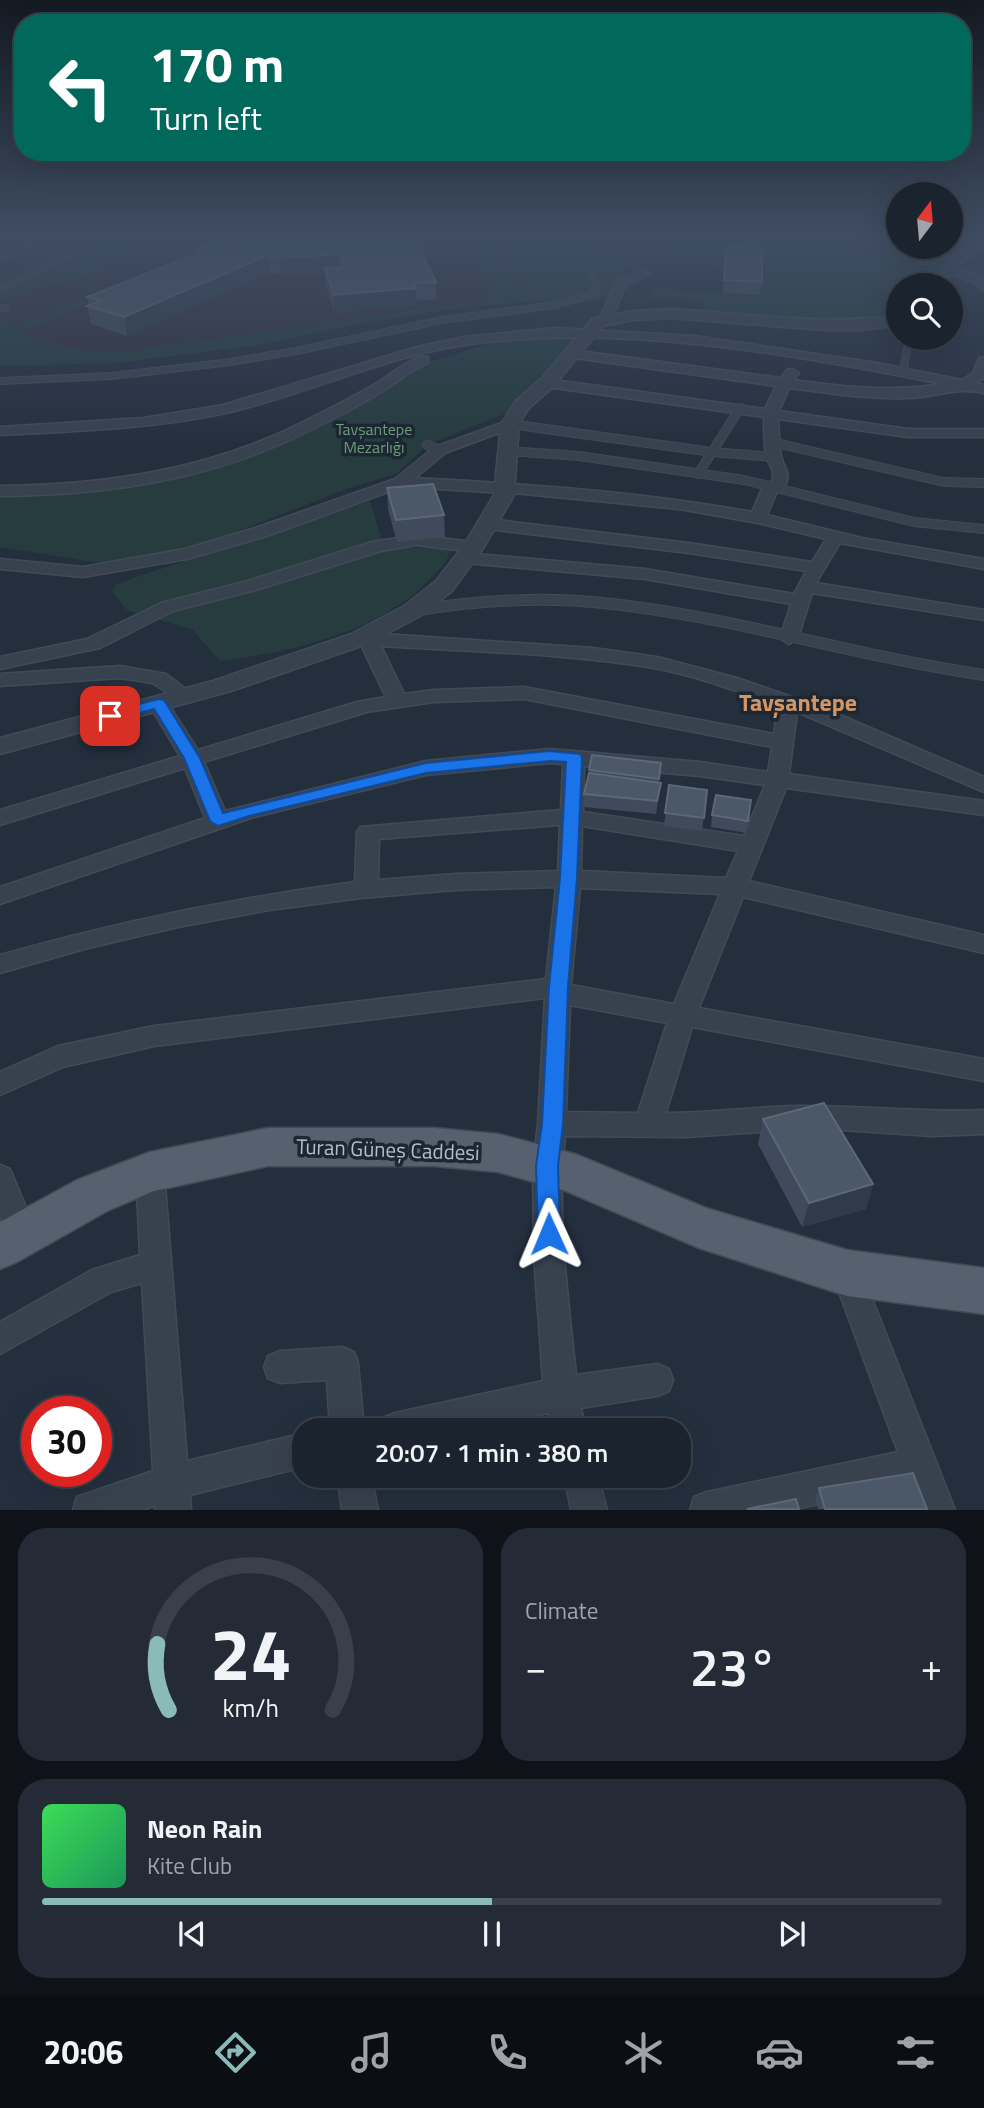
<!DOCTYPE html>
<meta charset="utf-8">
<style>
:root{--surface:#1b232e;--page:#242b36;--text:#f1f3f6;--muted:#a0a4aa;--line:#39404a;--accent:#8bbbb9}
body{margin:0;font-family:"Titillium Web",sans-serif;background:var(--page);color:var(--text);height:100vh;display:flex;flex-direction:column;font-size:26px;white-space:nowrap}
*{box-sizing:border-box;margin:0}
p{font-size:23px;color:var(--muted)}
.icon{flex:none;width:38px;height:38px;fill:none;stroke:currentColor;stroke-width:2;stroke-linecap:round;stroke-linejoin:round}
.map{position:relative;height:1510px;overflow:hidden}
.sheet{display:flex;flex-direction:column;gap:18px;padding:18px;background:#0f1319;flex:1}
.sheet>*{flex:none}
.guide{position:absolute;left:14px;top:14px;width:957px;height:147px;border-radius:28px;box-shadow:0 7px 28px #0002,0 0 0 2px var(--line);background:#00695c;color:#fff;overflow:hidden}
.needle{width:46px;rotate:16deg}
.fabs{position:absolute;left:886px;top:182px;display:grid;gap:14px}
.fabs a{display:grid;place-items:center;width:77px;height:77px;border-radius:50%;background:var(--surface);box-shadow:0 7px 28px #0002,0 0 0 2px var(--line);font-size:35px}
.speed{position:absolute;left:21px;top:1396px;display:flex;gap:14px;font-size:35px;font-weight:700;text-align:center}
.speed>*{display:grid;place-content:center;width:91px;height:91px;border-radius:50%;background:var(--surface);box-shadow:0 7px 28px #0002,0 0 0 2px var(--line);line-height:1}
.speed .limit{border:10px solid #d22;background:#fff;color:#111}
.pin{position:absolute;display:grid;place-items:center;width:60px;height:60px;color:#fff;margin:-30px;border-radius:14px;box-shadow:0 4px 10px #0006}
.me{position:absolute;width:77px;margin:-38px;rotate:359deg;stroke-linejoin:round;filter:drop-shadow(0 0 5px #0008)}
.turn{display:flex;align-items:center;gap:24px;height:147px;padding:0 21px;font-size:32px}
.turn .icon{width:91px;height:91px;stroke-width:2.5}
.turn b{display:block;font-size:49px;line-height:60px}
.big{font-size:52px;font-weight:600;line-height:1.1}
.sheet .card{flex:1;display:flex;flex-direction:column;justify-content:center;gap:10px;min-width:0;padding:0 24px;border-radius:28px;background:var(--page)}
.sheet .dial{align-items:center;gap:0}
.dial svg{height:182px;overflow:visible;fill:none;stroke:var(--line);stroke-width:7;stroke-linecap:round;text-anchor:middle}
.dial text{fill:var(--text);stroke:none}
.song{display:flex;align-items:center;gap:21px}
.cover{width:84px;height:84px;border-radius:10px;background:linear-gradient(135deg,hsl(130 70% 55%),hsl(150 70% 35%))}
.played{height:7px;border-radius:4px;background:linear-gradient(90deg,var(--accent) 50%,var(--line) 50%)}
.keys{display:flex;justify-content:space-around;direction:ltr}
.heat{display:flex;justify-content:space-between;align-items:center;font-size:38px;direction:ltr}
.sheet .tiles{flex:1;display:grid;gap:18px;grid-template-columns:1fr 1fr}
.card:last-child{grid-column:span 2}
.trip{position:absolute;left:292px;top:1418px;width:399px;height:70px;border-radius:28px;background:var(--surface);box-shadow:0 7px 28px #0002,0 0 0 2px var(--line);font-weight:600;line-height:70px;text-align:center}
.tabs{display:flex;height:112px;justify-content:space-around;align-items:center;background:#0b0e12;color:var(--muted)}
.tabs .icon{width:49px;height:49px}
.tabs .active{color:var(--accent)}
.tabs b{font-size:32px;color:var(--text)}
.map>svg:first-child{display:block}
</style>
<div class="map">
<svg width="984" height="1510" viewBox="0 0 984 1510">
<rect width="100%" height="100%" fill="#242f3e"/>
<polygon fill="#32303f" points="0,234 898,234 898,247 928,247 919,259 885,254 874,249 773,238 692,235 656,254 653,268 622,270 610,279 597,301 497,302 258,341 0,363"/>
<g fill="#263c3f">
<polygon points="111,234 158,234 107,267 81,278 35,288 0,303 0,294 98,247"/>
<polygon points="410,234 543,234 611,245 633,243 655,234 674,234 636,252 608,299 533,301 494,243 490,242 530,302 467,307 371,321 259,345 116,363 0,366 0,319 15,326 86,299 93,302 18,333 68,348 105,351 144,349 460,303 490,295 490,284 470,247"/>
<polygon points="692,235 773,238 874,249 885,254 919,259 924,255 946,260 924,285 898,285 898,313 891,316 843,321 710,314 701,301 650,297 651,289 760,295 725,266 654,263 656,254"/>
<polygon points="569,336 571,342 511,411 427,445 396,474 349,488 185,552 100,563 0,547 0,490 74,490 244,456 415,367 507,338"/>
<path d="M370 501 381 537 393 547 450 549C449 561 441 567 434 575 383 632 292 652 220 661L193 630 127 610 112 592 115 585 142 575Z"/>
</g>
<g fill="none" stroke-linecap="round" stroke-linejoin="round">
<g stroke="#414a57" stroke-width="8">
<g id="service-far2">
<polyline points="562,234 616,241 646,234"/>
<polyline points="0,257 33,244 48,234"/>
<polyline points="0,289 86,247 100,234"/>
<polyline points="0,308 6,308"/>
<polyline points="903,372 909,338"/>
<polyline points="0,381 111,376 223,363 296,351 442,320 555,305 588,296 597,289 593,277"/>
</g>
</g>
<g stroke="#414a57" stroke-width="10">
<g id="service-far1">
<polyline points="510,424 712,452 773,457"/>
<polyline points="776,443 944,482 984,483"/>
<polyline points="427,445 440,450"/>
<polyline points="508,451 579,456 744,480 914,522 984,529"/>
<polyline points="698,474 740,408"/>
</g>
</g>
<g stroke="#414a57" stroke-width="12">
<path id="service" d="M418 610C476 601 534 597 593 602 725 614 853 656 984 675"/>
</g>
<g stroke="#414a57" stroke-width="3">
<g id="minor">
<polygon points="947,265 980,276 984,280 984,290 972,282 943,271 943,267"/>
<polygon points="641,270 651,273 625,286 611,320 605,324 601,323 599,320 616,281"/>
<path d="M556 328 694 336 877 363 962 380 973 373 979 358 984 357V378L976 383 984 385V393C955 387 936 397 909 398 869 400 828 393 789 388L779 411 908 429H984V437H908L778 419C779 431 779 444 781 455 783 469 793 472 784 487L778 489 767 515 862 538 984 559V569L840 543 816 583 984 610V620L812 593 798 638 789 644 780 638 791 604 645 579 465 563 456 558 465 553 645 569 794 594 806 571 689 553 488 529 480 524 488 519 689 543 812 562 826 539 758 523 679 509 524 494 402 487 267 536 187 559 83 577 0 569V559L83 567 185 549 255 528 395 479 435 447 510 420 517 424 515 427 445 453 415 478C528 484 641 492 752 512L763 486 772 481C775 470 771 468 767 459 764 452 764 426 764 417L547 387 540 383 547 379 765 409 776 386 567 357 565 354 572 350 781 378 787 370 792 369 799 373 794 380C843 387 892 392 942 384 793 354 616 323 465 345 386 356 305 395 226 413 152 429 75 431 0 435V427L144 418 223 405 421 346 464 337Z"/>
<path d="M423 356 428 357V363C411 369 398 382 383 391 357 407 329 421 302 434 209 481 103 495 0 496V486C104 485 207 470 301 423 327 410 353 397 377 383 393 373 405 361 423 356Z"/>
<polygon points="416,535 473,542 482,547 473,552 416,545 381,551 256,590 173,611 100,648 0,669 0,657 87,639 161,603 244,582 372,542"/>
<path d="M368 633 593 648 657 657 737 678 824 708 984 777V792L797 712 789 774 984 801V815L786 788 749 881 984 935V953L743 897 699 1008 984 1059V1081L692 1027 666 1113C709 1113 752 1107 795 1106 858 1105 921 1113 984 1110V1134L932 1136 843 1130H792L686 1137 565 1136C556 1215 568 1296 576 1375L657 1364 669 1369 673 1380 669 1391 657 1396 581 1408 586 1430H552L548 1413 473 1430H378L383 1418 395 1413 543 1381 534 1257 533 1166 538 1124 545 998 154 1046 63 1067 0 1095V1072L58 1046 154 1026 546 979 556 887 455 890 361 898 269 910 178 927 88 948 0 973V955C117 922 234 898 355 882L357 832 360 827 561 810 563 764 550 763 426 775 251 818 0 904V887L205 818 185 768 0 825V810L180 756 148 703 151 699H165L198 750 357 702 386 697 361 645 352 643 350 639 352 635ZM381 646C472 652 564 653 654 668 696 676 737 691 778 705L774 734 524 687 434 690 404 694ZM524 699 772 747 768 772 700 762 550 749 426 761 225 811 204 762 367 712 434 702ZM584 766 700 776 765 785 744 836 583 812ZM560 825 558 871 455 874 378 880 379 839ZM582 826 738 851 726 878 581 871ZM580 888 720 894 674 1004 571 985ZM570 1005 667 1023 638 1113 566 1112Z"/>
<polygon points="120,666 166,674 195,696 192,700 178,700 153,683 120,678 0,686 0,674"/>
<polygon points="150,1159 160,1163 164,1172 187,1461 304,1433 304,1467 190,1495 191,1510 155,1510 155,1505 143,1510 73,1510 77,1497 153,1471 142,1283 111,1292 0,1354 0,1322 92,1270 140,1255 136,1172 140,1163"/>
<polygon points="0,1165 10,1169 37,1234 33,1244 22,1248 11,1244 0,1216"/>
<polygon points="847,1259 858,1263 862,1273 955,1510 919,1510 910,1484 791,1510 690,1510 694,1497 707,1492 898,1452 832,1273 836,1263"/>
<polygon points="342,1347 354,1352 358,1363 364,1430 330,1430 327,1380 280,1383 268,1378 264,1367 268,1356 280,1351"/>
<polygon points="337,1475 371,1475 378,1510 342,1510"/>
<polygon points="564,1475 598,1475 607,1510 571,1510"/>
</g>
</g>
<g stroke="#414a57" stroke-width="3">
<g id="tertiary">
<polygon points="984,236 984,246 963,261 941,285 926,285 953,255"/>
<path d="M670 309C747 313 821 326 898 315V325L862 330H824L670 318 633 320 603 326 553 387 529 408 519 424 514 495 484 547 452 591 420 616 367 644 231 691 0 754V738L213 681 351 634 404 606 436 581 464 545 494 495 501 424 516 401 541 379 592 319 633 311Z"/>
</g>
</g>
<g stroke="#414a57" stroke-width="3">
<polygon id="primary" points="268,1128 434,1128 498,1134 575,1154 706,1208 847,1250 984,1268 984,1314 847,1296 699,1248 566,1191 498,1172 434,1166 268,1166 154,1191 109,1210 17,1262 0,1269 0,1222 77,1180 150,1152"/>
</g>
<use href="#service-far2" stroke="#38414e" stroke-width="6"/>
<use href="#service-far1" stroke="#38414e" stroke-width="8"/>
<use href="#service" stroke="#38414e" stroke-width="10"/>
<use href="#minor" fill="#38414e" fill-rule="evenodd"/>
<use href="#tertiary" fill="#38414e" fill-rule="evenodd"/>
<use href="#primary" fill="#56606e" fill-rule="evenodd"/>
</g>
<g fill="#3f4b5c">
<polygon points="244,234 413,234 436,282 436,299 416,301 417,305 335,313 326,286 325,272 282,275 270,272 127,336 91,324 87,306 89,306 87,297 195,254 195,250 245,240"/>
<polygon points="726,246 762,282 760,295 723,293"/>
<polygon points="387,488 444,515 445,537 397,542 388,509"/>
<polygon points="661,763 659,783 659,795 656,814 584,807 584,794 589,770"/>
<polygon points="669,785 707,790 702,831 664,826"/>
<polygon points="751,800 746,833 711,827 712,815"/>
<polygon points="763,1119 873,1184 866,1209 802,1227 758,1144"/>
<polygon points="819,1488 927,1509 818,1509 815,1499"/>
</g>
<g fill="#2f3b4b">
<polygon points="340,254 341,271 325,268 325,272 282,275 280,258"/>
<polygon points="268,255 270,272 127,336 124,317"/>
<polygon points="416,288 417,305 335,313 334,295"/>
<polygon points="873,1184 866,1209 802,1227 809,1203"/>
</g>
<g fill="#4b5868" stroke="#5c6777" stroke-width="2">
<polygon points="244,234 413,234 436,282 414,283 416,288 334,295 325,268 344,267 340,254 280,258 268,255 124,317 87,306 101,301 87,297 201,252 195,250 219,240 227,243 246,240"/>
<polygon points="726,246 762,248 762,282 724,280"/>
<polygon points="433,484 444,515 396,520 387,488"/>
<polygon points="592,755 661,763 659,779 589,770"/>
<polygon points="589,773 661,783 657,801 584,794"/>
<polygon points="669,785 707,790 704,818 665,813"/>
<polygon points="716,795 751,800 748,821 712,815"/>
<polygon points="824,1103 873,1184 809,1203 763,1119"/>
<polygon points="913,1473 927,1509 825,1509 819,1488"/>
<polygon points="796,1499 799,1509 747,1509"/>
</g>
<linearGradient id="sky" x2="0" y2="1"><stop stop-color="#141a22"/><stop offset="0.53" stop-color="#3f4d63"/><stop offset="1" stop-color="#3f4d63" stop-opacity="0"/></linearGradient>
<rect width="984" height="445" fill="url(#sky)"/>
<polygon fill="#1a73e8" stroke="#114b97" stroke-width="2" points="159,699 164,700 200,758 223,813 426,763 550,751 580,754 582,758 577,878 568,987 563,1124 558,1166 560,1234 557,1241 549,1244 541,1241 538,1234 536,1166 542,1124 549,987 560,878 566,762 550,761 426,773 249,816 218,826 210,821 184,758 154,709 110,721 103,716 105,713"/>
<g text-anchor="middle" dominant-baseline="central" stroke-width="7" stroke-linejoin="round" paint-order="stroke">
<g font-size="16" fill="#6b9a76" stroke="#1d2633">
<text x="374" y="429">Tavşantepe<tspan x="374" dy="18">Mezarlığı</tspan></text>
</g>
<g font-size="21" fill="#b4bcc9" stroke="#1d2633">
<text transform="translate(388 1149) rotate(2)">Turan Güneş Caddesi</text>
</g>
<g font-size="24" font-weight="bold" fill="#d59563" stroke="#1d2633">
<text x="798" y="702">Tavşantepe</text>
</g>
</g>
</svg>
<div class="fabs">
<a><svg class="needle" viewBox="-14 -14 28 28"><path d="M0-13l5 13h-10z" fill="#e53935"/><path d="M0 13l5-13h-10z" fill="#a0a4aa"/></svg></a>
<a><svg class="icon" aria-label="search" viewBox="0 0 24 24"><circle cx="10" cy="10" r="6"/><path d="M15 15l6 6"/></svg></a>
</div>
<div class="speed"><div class="limit">30</div></div>
<div class="pin" style="left:110px;top:716px;background:#d93025"><svg class="icon" aria-label="arrive" viewBox="0 0 24 24"><path d="M6 21V4h12l-3 4 3 4H6"/></svg></div>
<svg class="me" style="left:549px;top:1234px" viewBox="-20 -20 40 40"><path d="M0-17L14 15 0 8-14 15z" fill="#1a73e8" stroke="#fff" stroke-width="4"/></svg>
<div class="trip">20:07 · 1 min · 380 m</div>
<div class="guide">
<div class="turn"><svg class="icon" aria-label="left" viewBox="0 0 24 24"><path d="M17 20v-9H6M10 6l-5 5 5 5"/></svg><div><b>170 m</b>Turn left</div></div>
</div>
</div>
<section class="sheet">
<div class="tiles">
<div class="card dial"><svg viewBox="0 0 100 80">
<path d="M14 69A42 42 0 1 1 86 69"/>
<path d="M14 69A42 42 0 0 1 9 40" stroke="#8bbbb9"/>
<text x="50" y="56" font-size="32" font-weight="700">24</text>
<text x="50" y="72" font-size="11">km/h</text>
</svg></div>
<div class="card"><p>Climate</p>
<div class="heat"><a>−</a><b class="big">23°</b><a>+</a></div>
</div>
<div class="card">
<div class="song"><i class="cover"></i><div><b>Neon Rain</b><p>Kite Club</p></div></div>
<div class="played"></div>
<div class="keys"><svg class="icon" aria-label="previous" viewBox="0 0 24 24"><path d="M18 5L8 12l10 7zM5 5v14"/></svg><svg class="icon" aria-label="pause" viewBox="0 0 24 24"><path d="M8 5v14M16 5v14"/></svg><svg class="icon" aria-label="next" viewBox="0 0 24 24"><path d="M6 5l10 7-10 7zM19 5v14"/></svg></div>
</div>
</div>
</section>
<nav class="tabs">
<b>20:06</b>
<svg class="icon active" aria-label="directions" viewBox="0 0 24 24"><path d="M12 3l9 9-9 9-9-9zM9 14v-3h6M13 9l2 2-2 2"/></svg>
<svg class="icon" aria-label="music" viewBox="0 0 24 24"><path d="M9 18V5l10-2v13"/><circle cx="6" cy="18" r="3"/><circle cx="16" cy="16" r="3"/></svg>
<svg class="icon" aria-label="phone" viewBox="0 0 24 24"><path d="M5 4h4l2 5-3 2q2 4 5 5l2-3 5 2v4C11 20 4 13 5 4z"/></svg>
<svg class="icon" aria-label="climate" viewBox="0 0 24 24"><path d="M12 3v18M4 7l16 10M4 17L20 7"/></svg>
<svg class="icon" aria-label="car" viewBox="0 0 24 24"><path d="M5 17H2v-5l4-1 3-4h7l3 4 3 1v5h-3M9 17h6M6 11h13"/><circle cx="7" cy="17" r="2"/><circle cx="17" cy="17" r="2"/></svg>
<svg class="icon" aria-label="filters" viewBox="0 0 24 24"><path d="M4 7h16M4 17h16"/><circle cx="9" cy="7" r="2"/><circle cx="15" cy="17" r="2"/></svg>
</nav>
